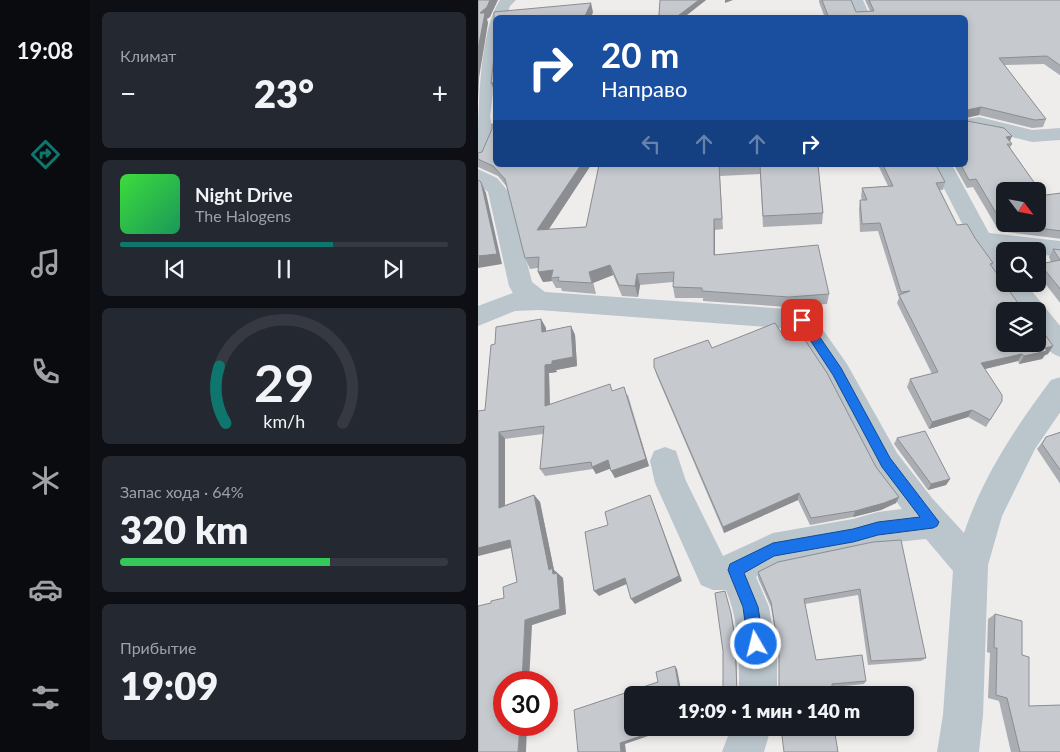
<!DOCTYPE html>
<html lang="ru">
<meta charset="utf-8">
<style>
:root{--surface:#171b24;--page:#242831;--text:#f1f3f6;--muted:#9ea1a6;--line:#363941;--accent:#0f766e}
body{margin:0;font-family:Lato,sans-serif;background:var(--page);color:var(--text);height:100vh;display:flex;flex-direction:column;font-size:19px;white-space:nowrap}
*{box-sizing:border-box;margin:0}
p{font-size:16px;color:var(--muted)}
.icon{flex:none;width:28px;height:28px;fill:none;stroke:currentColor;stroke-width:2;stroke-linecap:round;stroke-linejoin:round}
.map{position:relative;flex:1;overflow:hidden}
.details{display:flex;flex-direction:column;gap:12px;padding:12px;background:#0d0f14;width:388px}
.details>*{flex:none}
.guide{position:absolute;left:15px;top:15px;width:475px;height:152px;border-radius:8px;box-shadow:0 2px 8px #0003;background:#1a4fa0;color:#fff;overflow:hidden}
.needle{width:32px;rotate:122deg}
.fabs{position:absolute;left:518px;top:182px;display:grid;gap:10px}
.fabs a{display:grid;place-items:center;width:50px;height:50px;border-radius:8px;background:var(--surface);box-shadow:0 2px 8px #0003;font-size:25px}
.speed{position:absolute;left:15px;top:671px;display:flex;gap:10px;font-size:25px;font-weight:700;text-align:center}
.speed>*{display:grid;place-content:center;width:65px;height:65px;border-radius:50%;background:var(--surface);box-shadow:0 2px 8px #0003;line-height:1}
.speed .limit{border:8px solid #d22;background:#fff;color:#111}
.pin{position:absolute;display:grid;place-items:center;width:42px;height:42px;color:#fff;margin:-21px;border-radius:10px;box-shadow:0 2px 8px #0006}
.me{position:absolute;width:55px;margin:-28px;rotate:352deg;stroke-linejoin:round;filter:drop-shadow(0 0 4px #0008)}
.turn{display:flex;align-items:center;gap:18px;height:105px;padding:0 25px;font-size:22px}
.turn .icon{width:65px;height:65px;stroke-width:2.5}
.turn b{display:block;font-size:35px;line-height:42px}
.lanes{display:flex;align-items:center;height:48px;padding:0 25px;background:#0003;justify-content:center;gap:25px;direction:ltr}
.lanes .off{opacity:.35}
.big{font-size:38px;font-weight:800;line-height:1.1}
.details .card{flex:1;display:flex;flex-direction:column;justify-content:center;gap:8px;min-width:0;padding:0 18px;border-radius:8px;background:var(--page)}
.details .dial{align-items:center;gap:0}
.dial svg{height:130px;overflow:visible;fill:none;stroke:var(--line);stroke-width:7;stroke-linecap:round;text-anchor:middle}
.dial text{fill:var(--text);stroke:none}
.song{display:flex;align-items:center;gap:15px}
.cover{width:60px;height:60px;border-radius:8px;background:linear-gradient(135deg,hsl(120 70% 55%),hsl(150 70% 35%))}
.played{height:5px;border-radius:2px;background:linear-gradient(90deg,var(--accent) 65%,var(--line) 65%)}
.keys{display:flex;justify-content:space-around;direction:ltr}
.heat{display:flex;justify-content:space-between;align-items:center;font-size:28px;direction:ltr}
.charge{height:8px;border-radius:4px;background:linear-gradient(90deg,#34c759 64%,var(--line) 0)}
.trip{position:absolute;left:146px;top:686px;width:290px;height:50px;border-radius:8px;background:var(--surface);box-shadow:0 2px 8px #0003;font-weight:800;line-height:50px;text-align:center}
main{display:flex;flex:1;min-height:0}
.menu{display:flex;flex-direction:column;width:90px;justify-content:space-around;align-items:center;background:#090b0e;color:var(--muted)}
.menu .icon{width:35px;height:35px}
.menu .on{color:var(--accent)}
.menu b{font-size:22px;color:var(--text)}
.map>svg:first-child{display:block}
</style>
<main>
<nav class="menu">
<b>19:08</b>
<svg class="icon on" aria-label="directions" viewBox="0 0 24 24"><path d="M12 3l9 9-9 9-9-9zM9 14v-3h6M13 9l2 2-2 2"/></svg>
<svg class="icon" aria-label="music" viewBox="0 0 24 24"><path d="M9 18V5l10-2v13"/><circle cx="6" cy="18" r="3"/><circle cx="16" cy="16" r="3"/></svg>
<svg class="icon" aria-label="phone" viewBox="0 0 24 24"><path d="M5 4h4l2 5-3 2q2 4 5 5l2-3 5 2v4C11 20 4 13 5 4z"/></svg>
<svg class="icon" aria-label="climate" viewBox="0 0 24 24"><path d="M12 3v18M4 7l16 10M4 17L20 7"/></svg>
<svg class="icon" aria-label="car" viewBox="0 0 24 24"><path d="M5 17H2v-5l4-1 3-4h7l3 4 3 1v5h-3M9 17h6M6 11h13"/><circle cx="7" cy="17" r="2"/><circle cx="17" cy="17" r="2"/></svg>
<svg class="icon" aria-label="filters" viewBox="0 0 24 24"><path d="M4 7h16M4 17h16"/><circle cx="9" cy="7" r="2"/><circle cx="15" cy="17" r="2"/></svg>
</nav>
<section class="details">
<div class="card"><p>Климат</p>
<div class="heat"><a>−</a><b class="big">23°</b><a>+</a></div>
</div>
<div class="card">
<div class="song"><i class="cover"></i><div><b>Night Drive</b><p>The Halogens</p></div></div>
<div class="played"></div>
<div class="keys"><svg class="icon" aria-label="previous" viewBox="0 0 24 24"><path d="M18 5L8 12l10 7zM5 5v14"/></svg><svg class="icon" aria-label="pause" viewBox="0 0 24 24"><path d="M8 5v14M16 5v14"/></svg><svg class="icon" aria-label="next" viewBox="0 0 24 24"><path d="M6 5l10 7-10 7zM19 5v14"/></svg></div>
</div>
<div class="card dial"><svg viewBox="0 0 100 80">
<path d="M14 69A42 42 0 1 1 86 69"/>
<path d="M14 69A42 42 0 0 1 10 34" stroke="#0f766e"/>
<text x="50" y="56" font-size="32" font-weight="700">29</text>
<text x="50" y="72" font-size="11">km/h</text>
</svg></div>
<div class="card"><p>Запас хода · 64%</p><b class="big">320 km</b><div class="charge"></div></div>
<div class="card"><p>Прибытие</p><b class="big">19:09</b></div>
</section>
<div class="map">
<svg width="583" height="752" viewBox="0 0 583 752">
<rect width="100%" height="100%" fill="#efecec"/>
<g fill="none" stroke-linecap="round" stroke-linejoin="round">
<g fill="#bac5cc" fill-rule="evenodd">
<path d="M22 0H38L32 6 28 18H18V67L12 117 17 139 7 162 0 164C0 121 0 32 22 0Z"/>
<polygon points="371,0 385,0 393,18 378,18"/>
<polygon points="501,117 554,130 583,128 583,140 554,142 501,129 488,129 488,119"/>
<path d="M454 165H474L511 233 583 241V257L559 254V251L523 250 526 255V284H548L583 327V357C561 350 559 331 559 311H542L523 284 526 279 518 277 495 245Z"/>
<path d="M0 169 19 178 30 191 54 282 67 292 324 310 333 313 369 364 419 453 454 498 486 533C505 476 538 427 573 380L583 377V411L557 449 524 516 510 565 505 715 501 752H459L465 715 475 571 448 539 400 544 375 551 299 566 278 577 291 607 299 656V695H261C261 659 262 623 248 590H235L223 585 177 483 172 461 176 451 187 447 198 451 208 481 245 556 295 533 375 519 400 512 424 509 397 473 349 380 316 329 61 310 37 311 0 326V306L35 293 31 286 10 192 0 184Z"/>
<polygon points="253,728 293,728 286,752 244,752"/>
</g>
</g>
<g fill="#aaaeb2" fill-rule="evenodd">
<polygon points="182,0 228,0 205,18 181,18"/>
<path d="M341 0H373L378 12 392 11 387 0H583V76L566 64 526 65 568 119 565 127 554 128 501 115 489 117V121L532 141 534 144 532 148 558 185 568 195 583 193V239L521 231 495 187 489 188 476 165H488V18H347L341 2ZM526 191 559 224H526Z"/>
<polygon points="0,153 113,165 71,229 108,227 121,165 340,165 345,213 344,224 285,227 282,174 242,176 245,229 237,230 237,255 351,294 349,304 310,307 225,301 225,298 197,298 195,287 195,282 162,285 160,297 144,296 135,275 115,283 118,294 84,291 83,288 78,288 74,281 65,282 60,272 60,268 52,269 47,258 29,187 20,176 0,167"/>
<polygon points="400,165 458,165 467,182 465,190 462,190 479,225 497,238 515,263 514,266 570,354 567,355 564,359 541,364 540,361 506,369 524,401 508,427 490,417 451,429 429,387 432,379 454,374 419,303 421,298 400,231 382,232 381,209 382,200 384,200 383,197 384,188 410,186"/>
<polygon points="575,249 583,250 583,304 559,273 559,269 562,264 573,262 571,257"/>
<polygon points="63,319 68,328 68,331 93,326 97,335 99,366 78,370 79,372 71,373 72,404 135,391 150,395 171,466 137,478 132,468 118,474 115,469 67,476 62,469 65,434 27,439 27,505 56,495 62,502 76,570 85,578 88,614 54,625 13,603 26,598 39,582 33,548 0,556 0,411 7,410 17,344"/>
<polygon points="234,348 418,503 403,510 375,517 332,525 320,500 246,533 179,376 176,367"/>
<polygon points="583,432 583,485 559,449 568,437"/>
<polygon points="419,438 472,479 468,485 450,490 416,444"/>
<polygon points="395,542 448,658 443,661 390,665 380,595 327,604 338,660 388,681 386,684 301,693 301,656 293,607 280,578 280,572"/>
<polygon points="517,614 544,655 551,706 583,752 533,752 521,701 510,698 512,653 509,652 510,619"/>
</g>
<g fill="#8b8d91">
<polygon points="12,0 20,0 12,17 9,19 10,23 1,78 0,100 0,49 2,13"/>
<polygon points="221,0 228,0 205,18 197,18"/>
<polygon points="247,0 255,0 247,3"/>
<polygon points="113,3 115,12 113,18 106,18"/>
<polygon points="18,82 18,93 17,93 13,83"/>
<polygon points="503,107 501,115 488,118 489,110"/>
<polygon points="534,136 531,144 528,137"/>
<polygon points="103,165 113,165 63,241 59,230"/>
<polygon points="3,182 8,193 24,264 0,268"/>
<polygon points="236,219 237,230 237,266 236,255"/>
<polygon points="132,265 135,275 115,283 118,294 111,272"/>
<polygon points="75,270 73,278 74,281 65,282 60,272"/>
<polygon points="159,274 162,285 160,297 157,286"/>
<polygon points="63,319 68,328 68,341 64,332"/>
<polygon points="93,326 97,335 99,366 78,370 79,372 71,373 72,414 67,406 67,365"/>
<polygon points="575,346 570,354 567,355 564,359 541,364 546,356 567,348"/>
<polygon points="544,354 540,361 499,371 503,363"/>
<polygon points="146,387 171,466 137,478 133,471"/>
<polygon points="494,410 490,417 451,429 454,422"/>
<polygon points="21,432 27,439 27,514 21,508"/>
<polygon points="130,460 134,468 118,474 114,467"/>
<polygon points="472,479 468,485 450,490 453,484"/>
<polygon points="321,493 320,500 246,533 245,527"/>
<polygon points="56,495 62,502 76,570 85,578 88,614 54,625 51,682 44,682 47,620"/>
<polygon points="172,495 204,581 157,604 153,599"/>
<polygon points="421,497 418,503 403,510 375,517 377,511"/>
<polygon points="32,540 39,546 0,556 0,548"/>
<polygon points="147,578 151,583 121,596 116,591"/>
<polygon points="253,613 258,642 259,695 259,693"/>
<polygon points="197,666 199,669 204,695 202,695"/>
<polygon points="42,725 49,725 48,752 40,752"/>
<polygon points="171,728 175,728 176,734 147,744 148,752 143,752 142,743"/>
</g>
<g fill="#c6cacf" stroke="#8b8d91">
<polygon points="0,0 12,0 9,7 2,13 7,13 0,49"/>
<polygon points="182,0 221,0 197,18 193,18 181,15"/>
<polygon points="344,0 373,0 378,12 396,11 391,0 583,0 583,66 569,56 521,58 568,119 557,120 503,107 489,110 489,121 526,128 534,136 528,137 534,144 529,144 558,185 568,195 583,193 583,231 531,224 559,224 559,191 526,191 526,223 524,223 498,179 491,180 483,165 488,165 488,18 351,18"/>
<polygon points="113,3 106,18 18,18 18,82 13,83 16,57 16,12"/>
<polygon points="14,124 18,124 18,165 103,165 59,230 108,227 121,165 251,165 241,165 244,219 236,219 236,255 340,245 351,294 311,297 224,291 224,288 195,287 196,272 159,274 157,286 141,285 132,265 111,272 114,283 80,281 81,277 73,278 75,270 60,272 61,257 47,258 27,179 15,166 0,159 0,153 4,152 14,129"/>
<polygon points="282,165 340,165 345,213 285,216"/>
<polygon points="405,165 458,165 467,182 458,183 479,225 489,224 497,238 515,263 512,264 540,303 543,302 550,311 526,311 526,344 559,344 559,323 575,346 567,348 569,351 546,356 544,354 503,363 524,395 524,401 512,420 494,410 454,422 432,379 460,372 421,295 432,291 423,292 402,223 384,224 382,200 389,200 384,188 415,186"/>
<polygon points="0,180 3,182 19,254 0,256"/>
<polygon points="575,249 583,250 583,290 562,264 582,260"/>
<polygon points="63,319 64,332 93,326 95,357 74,361 74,364 67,365 67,406 132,384 134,391 146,387 168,459 133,471 130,460 114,467 113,462 62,469 66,426 21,432 21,508 56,495 71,570 74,568 75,574 79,573 82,609 47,620 44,682 26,682 26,725 42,725 40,752 0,752 0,606 13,603 13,601 26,598 25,587 39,582 32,540 0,548 0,411 7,410 13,345 17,344 18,327"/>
<polygon points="297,323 308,340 323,334 349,373 398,467 421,497 406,503 377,511 333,518 321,493 245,527 176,367 176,359 230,340 234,348"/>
<polygon points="447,431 472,479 453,484 419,438"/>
<polygon points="583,432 583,471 564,444 568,437"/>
<polygon points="172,495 201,576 153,599 147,578 116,591 107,532 130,525 127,512"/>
<polygon points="423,540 448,658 393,661 382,589 326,599 338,660 384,655 388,681 354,684 355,695 299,695 301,692 301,652 293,602 280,572 300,562 395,542"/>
<polygon points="247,591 253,613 257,639 259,693 265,695 245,695 245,651 237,593"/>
<polygon points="517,614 544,621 544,655 551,657 551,706 583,705 583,752 542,752 529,698 518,695 519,648 516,648"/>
<polygon points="197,666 202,695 155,695 155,728 171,728 172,733 142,743 143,752 100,752 96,710 180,682 178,672"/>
<polygon points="303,728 356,728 360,752 306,752"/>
</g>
<polygon fill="#1a73e8" stroke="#114b97" points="324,316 328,317 363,368 412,458 461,522 459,526 455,528 400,535 375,542 296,556 266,573 280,607 286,644 284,650 278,652 273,650 270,644 265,607 250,570 252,564 295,543 375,529 400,522 442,517 404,467 355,375 319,320"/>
</svg>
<div class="fabs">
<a><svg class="needle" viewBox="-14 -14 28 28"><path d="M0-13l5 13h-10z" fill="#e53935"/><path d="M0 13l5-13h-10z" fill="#9ea1a6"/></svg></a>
<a><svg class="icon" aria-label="search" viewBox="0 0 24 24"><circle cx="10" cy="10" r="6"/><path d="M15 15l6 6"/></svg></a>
<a><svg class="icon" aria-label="layers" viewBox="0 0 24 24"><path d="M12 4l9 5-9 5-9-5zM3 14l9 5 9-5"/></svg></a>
</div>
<div class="speed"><div class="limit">30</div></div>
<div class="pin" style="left:324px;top:320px;background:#d93025"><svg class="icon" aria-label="arrive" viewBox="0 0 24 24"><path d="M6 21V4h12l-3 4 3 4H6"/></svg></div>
<svg class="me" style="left:278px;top:644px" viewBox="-20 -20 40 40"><circle r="17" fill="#1a73e8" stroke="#fff" stroke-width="3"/><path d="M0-11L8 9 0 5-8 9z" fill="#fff"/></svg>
<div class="trip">19:09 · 1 мин · 140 m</div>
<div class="guide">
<div class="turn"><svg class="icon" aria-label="right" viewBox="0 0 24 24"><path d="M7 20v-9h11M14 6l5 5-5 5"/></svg><div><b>20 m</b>Направо</div></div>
<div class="lanes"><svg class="icon off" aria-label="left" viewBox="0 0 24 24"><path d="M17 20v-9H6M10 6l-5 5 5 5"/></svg><svg class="icon off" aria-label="ahead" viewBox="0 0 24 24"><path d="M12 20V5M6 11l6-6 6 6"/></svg><svg class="icon off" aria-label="ahead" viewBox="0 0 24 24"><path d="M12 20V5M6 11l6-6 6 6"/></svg><svg class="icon" aria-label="right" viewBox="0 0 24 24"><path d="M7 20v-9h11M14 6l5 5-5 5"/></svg></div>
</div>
</div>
</main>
